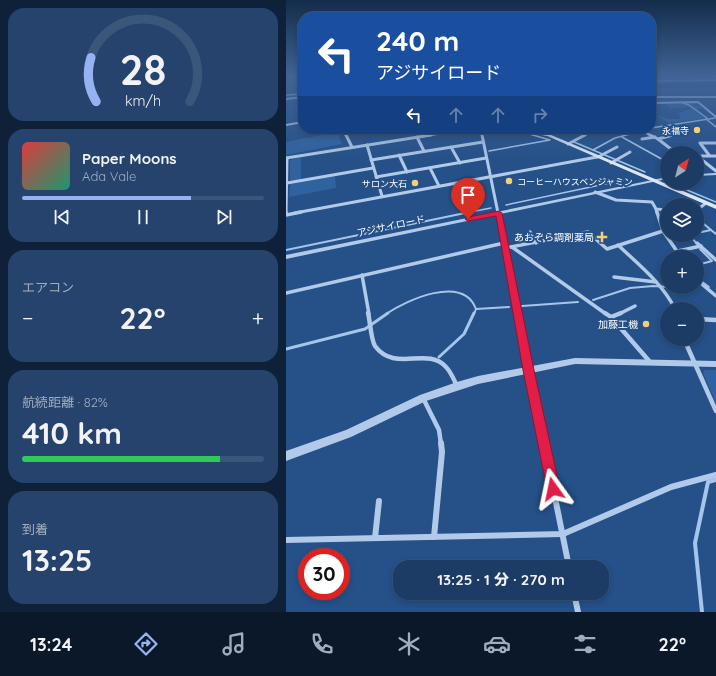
<!DOCTYPE html>
<html lang="ja">
<meta charset="utf-8">
<style>
:root{--surface:#1c3c66;--page:#25436c;--text:#f1f3f6;--muted:#a0adbf;--line:#3a567a;--accent:#95b2f1}
body{margin:0;font-family:Quicksand,"Noto Sans JP",sans-serif;background:var(--page);color:var(--text);height:100vh;display:flex;flex-direction:column;font-size:15px;white-space:nowrap}
*{box-sizing:border-box;margin:0}
p{font-size:13px;color:var(--muted)}
.icon{flex:none;width:22px;height:22px;fill:none;stroke:currentColor;stroke-width:2;stroke-linecap:round;stroke-linejoin:round}
.map{position:relative;flex:1;overflow:hidden}
.side{display:flex;flex-direction:column;gap:8px;padding:8px;background:#0f2138;width:286px}
.side>*{flex:none}
.banner{position:absolute;left:12px;top:12px;width:358px;height:122px;border-radius:16px;box-shadow:0 2px 6px #0003,0 0 0 1px var(--line);background:#1a4fa0;color:#fff;overflow:hidden}
.needle{width:26px;rotate:36deg}
.buttons{position:absolute;left:374px;top:146px;display:grid;gap:8px}
.buttons a{display:grid;place-items:center;width:44px;height:44px;border-radius:50%;background:var(--surface);box-shadow:0 2px 6px #0003,0 0 0 1px var(--line);font-size:20px}
.speed{position:absolute;left:12px;top:548px;display:flex;gap:8px;font-size:20px;font-weight:700;text-align:center}
.speed>*{display:grid;place-content:center;width:52px;height:52px;border-radius:50%;background:var(--surface);box-shadow:0 2px 6px #0003,0 0 0 1px var(--line);line-height:1}
.speed .limit{border:6px solid #d22;background:#fff;color:#111}
.pin{position:absolute;display:grid;place-items:center;width:34px;height:34px;color:#fff;margin:-41px -17px;border-radius:50% 50% 50% 0;rotate:-45deg;box-shadow:0 0 4px #0007}
.pin .icon{rotate:45deg}
.me{position:absolute;width:44px;margin:-22px;rotate:348deg;stroke-linejoin:round;filter:drop-shadow(0 0 3px #0008)}
.turn{display:flex;align-items:center;gap:14px;height:84px;padding:0 12px;font-size:18px}
.turn .icon{width:52px;height:52px;stroke-width:2.5}
.turn b{display:block;font-size:28px;line-height:34px}
.lanes{display:flex;align-items:center;height:38px;padding:0 12px;background:#0003;justify-content:center;gap:20px;direction:ltr}
.lanes .off{opacity:.35}
.big{font-size:30px;font-weight:800;line-height:1.1}
.side .widget{flex:1;display:flex;flex-direction:column;justify-content:center;gap:6px;min-width:0;padding:0 14px;border-radius:16px;background:var(--page)}
.side .dial{align-items:center;gap:0}
.dial svg{height:104px;overflow:visible;fill:none;stroke:var(--line);stroke-width:7;stroke-linecap:round;text-anchor:middle}
.dial text{fill:var(--text);stroke:none}
.song{display:flex;align-items:center;gap:12px}
.cover{width:48px;height:48px;border-radius:6px;background:linear-gradient(135deg,hsl(0 70% 55%),hsl(160 70% 35%))}
.played{height:4px;border-radius:2px;background:linear-gradient(90deg,var(--accent) 70%,var(--line) 70%)}
.keys{display:flex;justify-content:space-around;direction:ltr}
.heat{display:flex;justify-content:space-between;align-items:center;font-size:22px;direction:ltr}
.charge{height:6px;border-radius:3px;background:linear-gradient(90deg,#34c759 82%,var(--line) 0)}
.trip{position:absolute;left:107px;top:560px;width:216px;height:40px;border-radius:16px;background:var(--surface);box-shadow:0 2px 6px #0003,0 0 0 1px var(--line);font-weight:800;line-height:40px;text-align:center}
.tab-bar{display:flex;height:64px;justify-content:space-around;align-items:center;background:#0b1829;color:var(--muted)}
.tab-bar .icon{width:28px;height:28px}
.tab-bar .on{color:var(--accent)}
.tab-bar b{font-size:18px;color:var(--text)}
main{display:flex;flex:1;min-height:0}
.map>svg:first-child{display:block}
</style>
<main>
<section class="side">
<div class="widget dial"><svg viewBox="0 0 100 80">
<path d="M14 69A42 42 0 1 1 86 69"/>
<path d="M14 69A42 42 0 0 1 10 35" stroke="#95b2f1"/>
<text x="50" y="56" font-size="32" font-weight="700">28</text>
<text x="50" y="72" font-size="11">km/h</text>
</svg></div>
<div class="widget">
<div class="song"><i class="cover"></i><div><b>Paper Moons</b><p>Ada Vale</p></div></div>
<div class="played"></div>
<div class="keys"><svg class="icon" aria-label="previous" viewBox="0 0 24 24"><path d="M18 5L8 12l10 7zM5 5v14"/></svg><svg class="icon" aria-label="pause" viewBox="0 0 24 24"><path d="M8 5v14M16 5v14"/></svg><svg class="icon" aria-label="next" viewBox="0 0 24 24"><path d="M6 5l10 7-10 7zM19 5v14"/></svg></div>
</div>
<div class="widget"><p>エアコン</p>
<div class="heat"><a>−</a><b class="big">22°</b><a>+</a></div>
</div>
<div class="widget"><p>航続距離 · 82%</p><b class="big">410 km</b><div class="charge"></div></div>
<div class="widget"><p>到着</p><b class="big">13:25</b></div>
</section>
<div class="map">
<svg width="430" height="612" viewBox="0 0 430 612">
<rect width="100%" height="100%" fill="#255088"/>
<g fill="#3062a0">
<path d="M373 103C386 103 406 99 416 108L408 109 420 118 383 123 370 115 382 119H394V115L392 113 405 109 402 107 385 109 380 104Z"/>
<polygon points="51,132 56,144 0,155 0,142"/>
<polygon points="15,157 15,180 4,180 4,160"/>
<polygon points="49,176 50,188 3,197 4,184"/>
<polygon points="419,370 430,370 430,403 417,373"/>
</g>
<g fill="none" stroke-linecap="round" stroke-linejoin="round">
<g stroke="#a6c5ea" stroke-width="1.5">
<polyline points="424,76 430,77"/>
<polyline points="0,95 17,94"/>
<polyline points="397,103 403,105 421,118"/>
<polyline points="420,119 430,127"/>
<polyline points="365,128 429,118"/>
<polyline points="336,137 381,162"/>
<polyline points="288,142 307,150 329,138 363,129"/>
<polyline points="307,150 359,172"/>
<polyline points="203,151 264,140 226,129"/>
<polyline points="396,188 430,202"/>
<polyline points="220,205 338,180"/>
<polyline points="179,213 205,208"/>
</g>
<g stroke="#a6c5ea" stroke-width="2">
<polyline points="411,218 425,230 411,233"/>
<polyline points="425,230 430,234"/>
<polyline points="404,235 410,243"/>
<polyline points="0,250 184,212"/>
<polyline points="411,265 426,261 414,249"/>
<polyline points="411,278 423,287"/>
<polyline points="307,300 344,288 367,286 383,287"/>
<polyline points="236,306 292,302"/>
<path d="M100 314C121 300 177 274 190 309"/>
<polyline points="188,314 190,309 223,307"/>
</g>
<g stroke="#a6c5ea" stroke-width="3">
<polyline points="0,349 79,329 102,313"/>
<polyline points="153,357 178,334 188,313"/>
</g>
<polyline stroke="#a6c5ea" stroke-width="4" points="416,612 409,543 422,482 430,480"/>
<polygon fill="#1a3b68" fill-rule="evenodd" points="430,83 430,87 365,88 365,84"/>
<g stroke="#b2cae9" stroke-width="2">
<polyline points="1,76 17,77"/>
<polyline points="365,81 430,80"/>
<polyline points="365,97 430,97"/>
<polyline points="0,99 17,97"/>
<polyline points="365,103 412,102 430,117"/>
<polyline points="0,125 17,122"/>
<polyline points="57,129 60,136"/>
<polyline points="195,129 196,136"/>
<polyline points="237,129 260,135"/>
<polyline points="352,129 366,136"/>
<polyline points="342,132 353,130"/>
<polyline points="139,136 183,129"/>
<polyline points="297,136 310,129"/>
<polyline points="384,136 391,134"/>
</g>
<g stroke="#b2cae9" stroke-width="3">
<polyline points="60,135 66,147"/>
<polyline points="196,135 212,213"/>
<polyline points="364,135 372,139 390,153"/>
<polyline points="131,137 138,151"/>
<polyline points="356,139 369,137"/>
<polyline points="372,139 387,135"/>
<polyline points="282,144 299,135"/>
<polyline points="81,145 96,196"/>
<polyline points="165,147 174,163"/>
<polyline points="113,155 121,172"/>
<polyline points="423,155 414,143 430,143"/>
<polyline points="411,156 430,171"/>
<polyline points="411,156 430,156"/>
<polyline points="312,157 331,147"/>
<polyline points="0,158 145,135"/>
<polyline points="85,160 197,142"/>
<polyline points="325,163 344,152"/>
<polyline points="144,168 153,186"/>
<polyline points="90,177 200,158"/>
<polyline points="1,183 87,168"/>
<polyline points="309,192 330,200 366,202 370,209 381,210"/>
<polyline points="370,209 371,213"/>
<polyline points="411,210 420,203"/>
<polyline points="0,213 1,158"/>
<polyline points="9,213 311,157"/>
</g>
<g stroke="#b2cae9" stroke-width="3.5">
<polyline points="212,212 232,314"/>
<polyline points="371,212 377,231 395,257"/>
<polyline points="0,214 0,212"/>
<polyline points="0,215 15,212"/>
<polyline points="244,232 250,243"/>
<polyline points="411,243 430,260"/>
<path d="M332 245C353 265 376 283 389 309"/>
<polyline points="226,247 320,314"/>
<polyline points="219,248 302,232 321,249 377,231"/>
<polyline points="392,251 415,246"/>
<polyline points="76,275 83,314"/>
<polyline points="328,277 370,282"/>
<polyline points="411,280 430,296"/>
<polyline points="0,293 218,243"/>
<polyline points="333,314 349,306"/>
</g>
<g stroke="#b2cae9" stroke-width="4.5">
<path d="M82 313C84 320 85 340 89 346 109 373 141 346 160 367 165 372 168 380 171 386"/>
<polyline points="232,313 258,444"/>
<polyline points="319,313 325,317 364,362"/>
<polyline points="325,317 335,313"/>
<polyline points="411,319 430,320"/>
<polyline points="398,339 430,411"/>
<polyline points="137,398 153,430 155,444"/>
</g>
<g stroke="#b2cae9" stroke-width="6">
<polyline points="258,443 283,567"/>
<polyline points="148,537 156,452 155,443"/>
<polyline points="89,538 93,501"/>
<polyline points="0,540 277,534 385,487 430,475"/>
<polyline points="288,593 292,612"/>
</g>
<g fill="#b2cae9" fill-rule="evenodd">
<polygon points="430,173 430,175 411,176 411,174"/>
<polygon points="381,177 381,179 0,259 0,255"/>
<polygon points="289,358 430,361 430,367 289,364 192,384 140,401 65,437 0,461 0,451 60,430 134,395 171,382 192,376"/>
</g>
<polygon fill="#dce8f8" fill-rule="evenodd" points="245,129 251,129 430,205 430,209"/>
</g>
<linearGradient id="sky" x2="0" y2="1"><stop stop-color="#142c4b"/><stop offset="0.47" stop-color="#406496"/><stop offset="1" stop-color="#406496" stop-opacity="0"/></linearGradient>
<rect width="430" height="162" fill="url(#sky)"/>
<polygon fill="#e11d48" stroke="#92132f" points="213,211 216,213 248,370 274,489 272,494 267,495 263,494 261,489 237,370 210,216 182,221 179,219 182,217"/>
<g fill="#f3cf76" stroke="#255088" stroke-width="1.5">
<circle cx="411" cy="130" r="4"/>
<circle cx="223" cy="181" r="4"/>
<circle cx="129" cy="183" r="4"/>
<path d="M314 231h4v4h4v4h-4v4h-4v-4h-4v-4h4z"/>
<circle cx="360" cy="324" r="4"/>
</g>
<g text-anchor="middle" dominant-baseline="central" stroke-width="4" stroke-linejoin="round" paint-order="stroke">
<g font-size="9" fill="#fff" stroke="#255088" text-anchor="end">
<text x="403" y="130">永福寺</text>
<text x="231" y="181" text-anchor="start">コーヒーハウスベンジャミン</text>
<text x="121" y="183">サロン大石</text>
</g>
<g font-size="10" fill="#fff" stroke="#255088">
<text transform="translate(105 226) rotate(-12)">アジサイロード</text>
</g>
<g font-size="10" fill="#fff" stroke="#255088" text-anchor="end">
<text x="308" y="237">あおぞら調剤薬局</text>
<text x="352" y="324">加藤工機</text>
</g>
</g>
</svg>
<div class="buttons">
<a><svg class="needle" viewBox="-14 -14 28 28"><path d="M0-13l5 13h-10z" fill="#e53935"/><path d="M0 13l5-13h-10z" fill="#a0adbf"/></svg></a>
<a><svg class="icon" aria-label="layers" viewBox="0 0 24 24"><path d="M12 4l9 5-9 5-9-5zM3 14l9 5 9-5"/></svg></a>
<a>+</a>
<a>−</a>
</div>
<div class="speed"><div class="limit">30</div></div>
<div class="pin" style="left:182px;top:219px;background:#d93025"><svg class="icon" aria-label="arrive" viewBox="0 0 24 24"><path d="M6 21V4h12l-3 4 3 4H6"/></svg></div>
<svg class="me" style="left:267px;top:489px" viewBox="-20 -20 40 40"><path d="M0-17L14 15 0 8-14 15z" fill="#e11d48" stroke="#fff" stroke-width="4"/></svg>
<div class="trip">13:25 · 1 分 · 270 m</div>
<div class="banner">
<div class="turn"><svg class="icon" aria-label="left" viewBox="0 0 24 24"><path d="M17 20v-9H6M10 6l-5 5 5 5"/></svg><div><b>240 m</b>アジサイロード</div></div>
<div class="lanes"><svg class="icon" aria-label="left" viewBox="0 0 24 24"><path d="M17 20v-9H6M10 6l-5 5 5 5"/></svg><svg class="icon off" aria-label="ahead" viewBox="0 0 24 24"><path d="M12 20V5M6 11l6-6 6 6"/></svg><svg class="icon off" aria-label="ahead" viewBox="0 0 24 24"><path d="M12 20V5M6 11l6-6 6 6"/></svg><svg class="icon off" aria-label="right" viewBox="0 0 24 24"><path d="M7 20v-9h11M14 6l5 5-5 5"/></svg></div>
</div>
</div>
</main>
<nav class="tab-bar">
<b>13:24</b>
<svg class="icon on" aria-label="directions" viewBox="0 0 24 24"><path d="M12 3l9 9-9 9-9-9zM9 14v-3h6M13 9l2 2-2 2"/></svg>
<svg class="icon" aria-label="music" viewBox="0 0 24 24"><path d="M9 18V5l10-2v13"/><circle cx="6" cy="18" r="3"/><circle cx="16" cy="16" r="3"/></svg>
<svg class="icon" aria-label="phone" viewBox="0 0 24 24"><path d="M5 4h4l2 5-3 2q2 4 5 5l2-3 5 2v4C11 20 4 13 5 4z"/></svg>
<svg class="icon" aria-label="climate" viewBox="0 0 24 24"><path d="M12 3v18M4 7l16 10M4 17L20 7"/></svg>
<svg class="icon" aria-label="car" viewBox="0 0 24 24"><path d="M5 17H2v-5l4-1 3-4h7l3 4 3 1v5h-3M9 17h6M6 11h13"/><circle cx="7" cy="17" r="2"/><circle cx="17" cy="17" r="2"/></svg>
<svg class="icon" aria-label="filters" viewBox="0 0 24 24"><path d="M4 7h16M4 17h16"/><circle cx="9" cy="7" r="2"/><circle cx="15" cy="17" r="2"/></svg>
<b>22°</b>
</nav>
